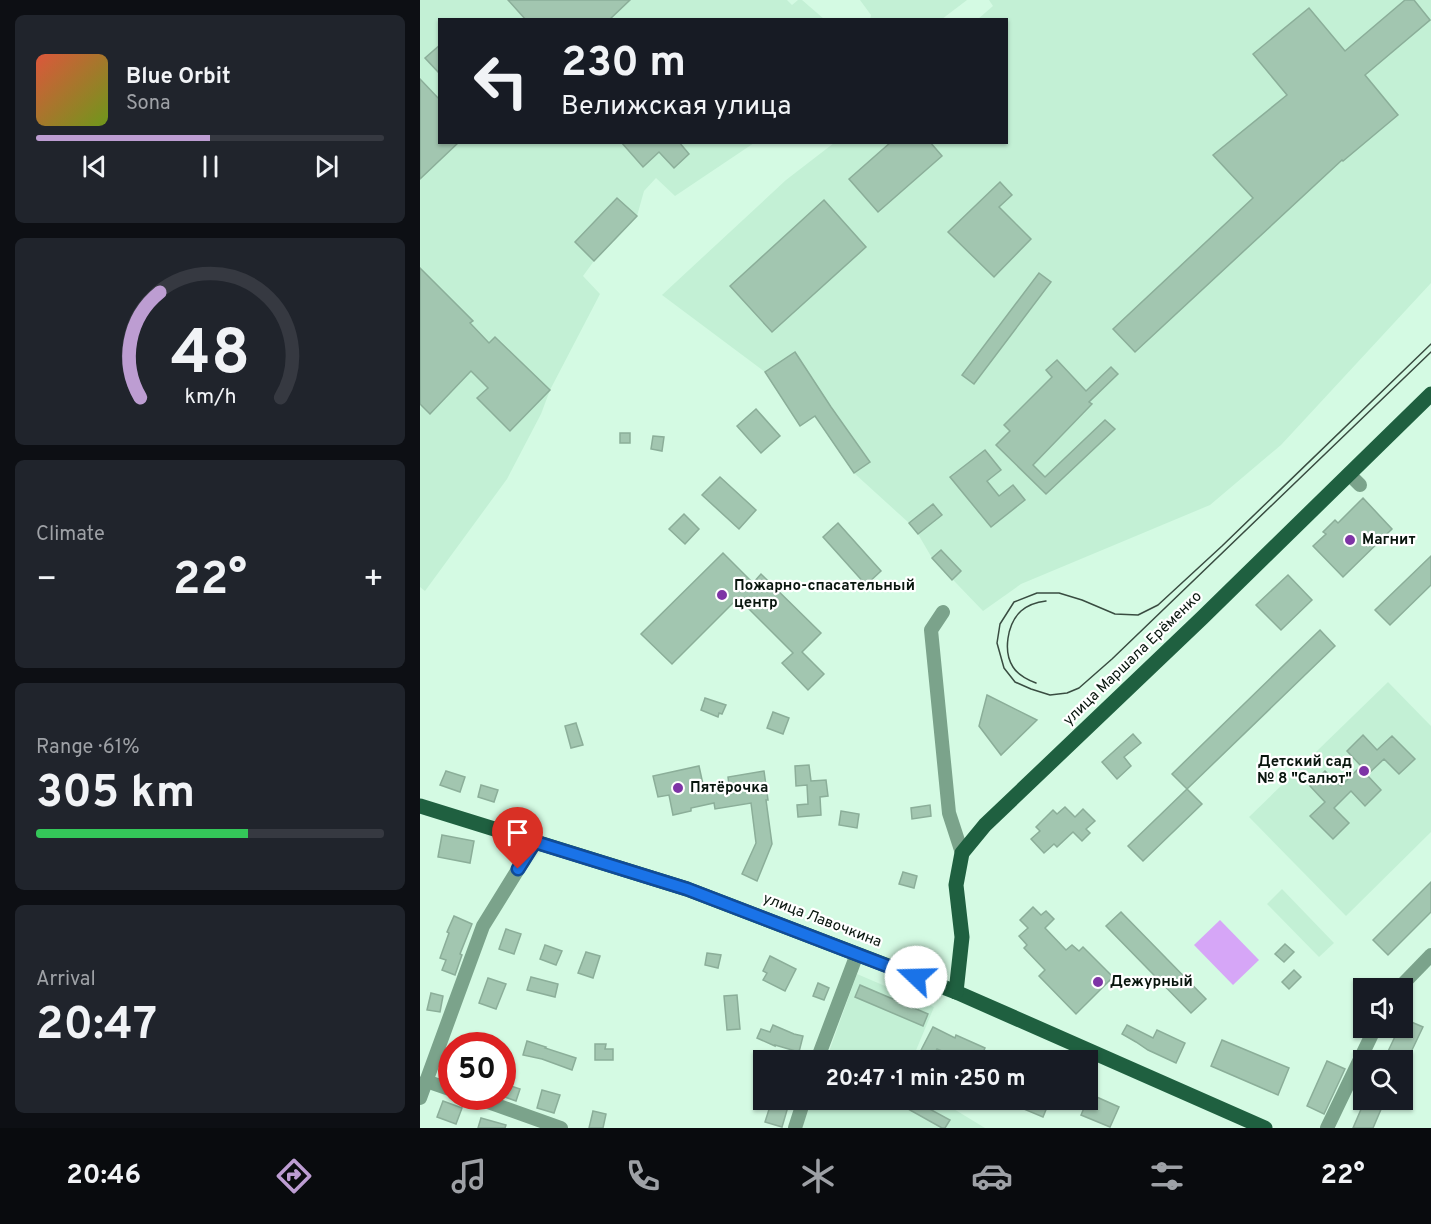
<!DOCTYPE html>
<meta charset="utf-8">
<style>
:root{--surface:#171b24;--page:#20242c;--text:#f1f3f6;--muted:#9ea1a6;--line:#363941;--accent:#bd9dd2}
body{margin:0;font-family:Overpass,sans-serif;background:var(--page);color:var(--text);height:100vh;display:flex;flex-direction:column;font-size:22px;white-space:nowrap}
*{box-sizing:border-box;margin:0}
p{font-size:20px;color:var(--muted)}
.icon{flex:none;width:33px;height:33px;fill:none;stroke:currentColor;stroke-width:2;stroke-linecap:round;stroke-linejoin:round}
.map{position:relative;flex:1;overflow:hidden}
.drawer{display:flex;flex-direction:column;gap:15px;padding:15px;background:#0d0f14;width:420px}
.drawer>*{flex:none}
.top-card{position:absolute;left:18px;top:18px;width:570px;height:126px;border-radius:0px;box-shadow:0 2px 4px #0004;background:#171b24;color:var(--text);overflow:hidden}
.controls{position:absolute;left:933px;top:978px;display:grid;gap:12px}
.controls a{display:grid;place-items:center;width:60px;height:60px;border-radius:0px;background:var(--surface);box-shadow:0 2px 4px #0004;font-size:30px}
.speed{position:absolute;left:18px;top:1032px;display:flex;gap:12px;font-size:30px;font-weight:700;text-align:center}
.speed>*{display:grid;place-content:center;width:78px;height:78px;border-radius:50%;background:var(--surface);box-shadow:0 2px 4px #0004;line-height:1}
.speed .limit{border:9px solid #d22;background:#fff;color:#111}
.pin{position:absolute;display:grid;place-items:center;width:51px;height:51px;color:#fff;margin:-62px -26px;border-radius:50% 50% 50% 0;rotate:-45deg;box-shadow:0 0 6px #0007}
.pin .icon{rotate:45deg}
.me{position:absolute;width:66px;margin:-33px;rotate:291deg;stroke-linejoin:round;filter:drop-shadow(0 0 4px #0008)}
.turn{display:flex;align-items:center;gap:21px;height:126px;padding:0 24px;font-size:27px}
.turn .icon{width:78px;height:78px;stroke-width:2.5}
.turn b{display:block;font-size:42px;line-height:51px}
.big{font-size:45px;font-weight:700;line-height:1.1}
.drawer .tile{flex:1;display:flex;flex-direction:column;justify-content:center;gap:9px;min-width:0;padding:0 21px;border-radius:9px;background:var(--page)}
.drawer .dial{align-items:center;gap:0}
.dial svg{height:156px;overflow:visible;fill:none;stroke:var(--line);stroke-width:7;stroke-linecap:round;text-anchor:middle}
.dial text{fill:var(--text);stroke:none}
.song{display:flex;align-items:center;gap:18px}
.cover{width:72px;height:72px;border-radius:9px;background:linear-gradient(135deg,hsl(10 70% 55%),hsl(80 70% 35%))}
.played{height:6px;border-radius:3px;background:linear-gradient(90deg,var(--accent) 50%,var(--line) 50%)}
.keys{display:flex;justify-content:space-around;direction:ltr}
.heat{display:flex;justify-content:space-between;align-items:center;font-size:33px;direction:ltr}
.charge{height:9px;border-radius:4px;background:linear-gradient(90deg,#34c759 61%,var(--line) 0)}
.trip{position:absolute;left:333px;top:1050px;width:345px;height:60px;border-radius:0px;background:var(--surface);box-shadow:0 2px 4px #0004;font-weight:700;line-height:60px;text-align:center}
.tab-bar{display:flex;height:96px;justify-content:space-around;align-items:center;background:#090b0e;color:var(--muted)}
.tab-bar .icon{width:42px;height:42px}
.tab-bar .current{color:var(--accent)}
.tab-bar b{font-size:27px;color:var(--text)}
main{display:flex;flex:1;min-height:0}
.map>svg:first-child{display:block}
</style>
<main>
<section class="drawer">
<div class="tile">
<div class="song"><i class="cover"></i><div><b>Blue Orbit</b><p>Sona</p></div></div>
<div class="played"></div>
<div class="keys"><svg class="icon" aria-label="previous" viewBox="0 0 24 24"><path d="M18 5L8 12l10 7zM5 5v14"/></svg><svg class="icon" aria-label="pause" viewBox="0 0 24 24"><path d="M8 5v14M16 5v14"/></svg><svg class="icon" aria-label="next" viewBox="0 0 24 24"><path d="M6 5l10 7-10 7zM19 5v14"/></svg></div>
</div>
<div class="tile dial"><svg viewBox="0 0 100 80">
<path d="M14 69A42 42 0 1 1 86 69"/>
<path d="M14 69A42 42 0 0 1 24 15" stroke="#bd9dd2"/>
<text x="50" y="56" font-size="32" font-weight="700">48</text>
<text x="50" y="72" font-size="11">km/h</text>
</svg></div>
<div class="tile"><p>Climate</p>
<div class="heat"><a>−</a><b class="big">22°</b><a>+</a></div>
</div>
<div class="tile"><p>Range · 61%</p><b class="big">305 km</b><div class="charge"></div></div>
<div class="tile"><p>Arrival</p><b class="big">20:47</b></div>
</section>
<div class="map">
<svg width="1011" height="1128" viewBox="0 0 1011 1128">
<rect width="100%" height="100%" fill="#d4fae3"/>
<g fill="#c3f0d5">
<polygon points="0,0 367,0 372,5 378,0 382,0 404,19 20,20 20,142 334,143 255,196 236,178 224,191 217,216 174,261 163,276 180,294 130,390 121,414 87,479 5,591 0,587"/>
<polygon points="440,0 547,0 522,19 450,20 451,15"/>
<polygon points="569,0 1011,0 1011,283 861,445 790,505 601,584 563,611 512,558 498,534 489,523 434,473 397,419 393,417 380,426 345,372 242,295 366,180 414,143 586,142 586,20 558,19 573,6"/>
<polygon points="968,682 1011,726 1011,832 926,916 829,817"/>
<polygon points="862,889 914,943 899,957 847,904"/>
<polygon points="437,974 514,1007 492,1060 406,1060"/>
<polygon points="392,1100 519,1100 565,1128 382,1128"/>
</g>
<polygon fill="#d6a6f7" points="800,920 839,960 813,985 774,945"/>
<g fill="#a2c6b0" stroke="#8bae99" stroke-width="1.5">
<polygon points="88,0 210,0 189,20 106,20"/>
<polygon points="985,0 994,0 1010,20 945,75 978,115 923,161 922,160 715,352 693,329 833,198 793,155 867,95 833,54 889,8 925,51"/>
<polygon points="20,45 20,74 5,58"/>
<polygon points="0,79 20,100 20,142 39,142 0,179"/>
<polygon points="201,142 259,142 269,154 254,168 239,152 223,167"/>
<polygon points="471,142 510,142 522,156 458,212 429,179"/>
<polygon points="580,182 592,195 579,207 611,239 574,277 528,232"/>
<polygon points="197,198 217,216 174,261 155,242"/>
<polygon points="404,200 446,247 352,332 310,286"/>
<polygon points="0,268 53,321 50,323 69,343 75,337 130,390 90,431 57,398 68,388 51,371 10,414 0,404"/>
<polygon points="619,273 631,282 554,384 542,375"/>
<polygon points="375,352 411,407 450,462 434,473 395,416 380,426 345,372"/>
<polygon points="637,360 666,391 691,367 698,374 669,402 672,404 613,465 625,477 685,420 695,429 626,494 576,445 590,431 584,425 632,377 626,370"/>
<polygon points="336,409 360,436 341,453 317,426"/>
<rect x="200" y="433" width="10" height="10"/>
<polygon points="233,436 244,437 242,451 231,449"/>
<polygon points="565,450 581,470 567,481 579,496 593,485 605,500 571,527 530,477"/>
<polygon points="300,477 336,510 319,529 282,495"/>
<polygon points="943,498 972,529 923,577 893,546 906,534 903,532 915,520 918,523"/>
<polygon points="513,504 522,515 498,534 489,523"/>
<polygon points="264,514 279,529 265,544 249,529"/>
<polygon points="418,523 461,571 446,585 403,537"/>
<polygon points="521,550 541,571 532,580 512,558"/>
<polygon points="303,553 333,583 341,574 401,633 382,652 404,674 388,690 362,663 373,653 318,598 252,664 221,634"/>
<polygon points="1011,556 1011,585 970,625 955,610"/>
<polygon points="868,575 892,600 861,630 836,605"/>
<polygon points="900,630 915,646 767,789 752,774"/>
<polygon points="567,695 617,720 581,755 559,726"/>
<polygon points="285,698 306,705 302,714 299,713 298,717 281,710"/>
<polygon points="353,712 369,718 363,734 347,728"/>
<polygon points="156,723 163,745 151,748 145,726"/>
<polygon points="713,734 721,743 704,757 711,766 697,779 682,762"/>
<polygon points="943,735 957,750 972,736 995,759 979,774 964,759 947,775 961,790 945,806 931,791 914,808 929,823 913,839 890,816 905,802 890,786 905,771 921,786 941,766 927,751"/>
<polygon points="389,765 391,781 406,780 408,796 400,797 401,815 378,817 377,805 388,804 387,785 376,786 375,766"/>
<polygon points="279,766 284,789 309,785 308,777 344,771 348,800 346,800 352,844 337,881 322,874 336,843 331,803 295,809 294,803 271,808 271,811 253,815 249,795 238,797 233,776"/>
<polygon points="26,771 45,777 40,792 20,785"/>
<polygon points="61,785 78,790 74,802 58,797"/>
<polygon points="767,789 782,804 723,861 708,846"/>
<polygon points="510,805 511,816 492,819 491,808"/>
<polygon points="645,807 655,817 663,809 675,821 666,829 670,833 662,841 653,832 637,847 634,844 624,853 611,839 620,831 616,827 633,810 637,814"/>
<polygon points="421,811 439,814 437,828 419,825"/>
<polygon points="22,835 54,841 50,863 18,857"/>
<polygon points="483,872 497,876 494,888 479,884"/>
<polygon points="1011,882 1011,912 968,955 953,940"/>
<polygon points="613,907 621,915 626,911 634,919 625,928 646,950 652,945 659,951 663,947 693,977 656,1014 619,976 625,970 604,948 607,945 599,936 608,928 600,920"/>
<polygon points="701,912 786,999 771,1013 686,926"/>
<polygon points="34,916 52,924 40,954 42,955 35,975 22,970 26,960 20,958 29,933 27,932"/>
<polygon points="86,929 101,934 94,954 79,949"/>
<polygon points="865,944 874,952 864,962 855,954"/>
<polygon points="125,945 142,951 136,965 120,959"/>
<polygon points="166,952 180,956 173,978 158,973"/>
<polygon points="287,953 301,955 298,968 285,965"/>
<polygon points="350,956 376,969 365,991 343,980 347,973 343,971"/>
<polygon points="874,970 881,977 869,989 862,982"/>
<polygon points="111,977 138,984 135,997 107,990"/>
<polygon points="68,978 86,984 76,1009 59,1003"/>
<polygon points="398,983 409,988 404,1000 393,996"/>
<polygon points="440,985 508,1014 503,1026 435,997"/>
<polygon points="11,993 23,996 20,1012 7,1010"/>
<polygon points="317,995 320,1029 307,1030 304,996"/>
<polygon points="982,1018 1003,1027 982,1071 982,1060 964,1060 979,1028 982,1028"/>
<polygon points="353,1025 374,1034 383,1036 379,1052 355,1045 355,1046 337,1038 341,1029 350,1032"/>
<polygon points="707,1025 733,1038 737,1030 765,1043 756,1063 728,1050 716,1042 702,1034"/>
<polygon points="513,1027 535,1038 536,1035 565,1048 560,1060 544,1060 517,1049 511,1060 496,1060"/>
<polygon points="802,1040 869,1068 858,1095 791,1066"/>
<polygon points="107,1041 126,1047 125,1048 156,1058 152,1070 122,1059 103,1055"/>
<polygon points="175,1044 186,1044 185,1049 193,1049 193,1060 175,1060"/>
<polygon points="907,1061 925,1069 904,1114 887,1106"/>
<polygon points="82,1083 100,1089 96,1101 82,1096"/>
<polygon points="122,1090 140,1095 134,1113 117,1108"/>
<polygon points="670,1094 699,1107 690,1127 661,1115"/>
<polygon points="352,1100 370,1100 362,1127 345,1122"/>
<polygon points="472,1100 493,1100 530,1120 525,1128 522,1128"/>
<polygon points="582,1100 630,1100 623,1117"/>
<polygon points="945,1100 965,1100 953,1128 933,1128"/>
<polygon points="23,1101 42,1108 36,1124 17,1117"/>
<polygon points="173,1111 186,1114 183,1128 169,1128"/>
<polygon points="61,1118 86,1125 85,1128 58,1128"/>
</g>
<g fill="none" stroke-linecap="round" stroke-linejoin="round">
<g stroke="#7ba38b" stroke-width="14">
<polyline points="929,474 940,485"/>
<polyline points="523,612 511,630 529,813 542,853"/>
<polyline points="979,988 1011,955"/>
<polyline points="397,1060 437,954"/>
<polyline points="6,1081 32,1090"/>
<polyline points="51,1096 141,1128"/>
<polyline points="0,1098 63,926 115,842"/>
<polyline points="375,1128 384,1100"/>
<polyline points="907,1128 955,1028"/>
</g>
<g stroke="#1f6040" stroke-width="15">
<polyline points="0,806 267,889 536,992 845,1128"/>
<polyline points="536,992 542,937 536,885 542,853 565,825 782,618 1011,394"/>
</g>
<g stroke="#394c41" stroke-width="1.5">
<polyline points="1011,344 802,546 738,605 718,615 695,614 662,600 639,593 617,593 594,602 580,624 577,643 584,668 595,682 611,689 630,695 647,693 659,688 692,659 1011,352"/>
<path d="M616 683C608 680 598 675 593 667 583 652 587 624 601 611 608 605 617 602 626 601"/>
</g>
</g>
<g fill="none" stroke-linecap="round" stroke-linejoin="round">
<g stroke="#114b97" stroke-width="15">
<polyline id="route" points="98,869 115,842 267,889 496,977"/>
</g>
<use href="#route" stroke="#1a73e8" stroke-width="10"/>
</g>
<g fill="#7e34a6" stroke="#fff" stroke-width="2">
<circle cx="930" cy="540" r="6"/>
<circle cx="302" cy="595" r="6"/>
<circle cx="944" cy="771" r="6"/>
<circle cx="258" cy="788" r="6"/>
<circle cx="678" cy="982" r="6"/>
</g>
<g text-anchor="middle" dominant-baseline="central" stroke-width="4.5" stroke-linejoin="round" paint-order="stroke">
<g font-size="15" font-weight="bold" fill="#09160e" stroke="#fff" text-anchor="start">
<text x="942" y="540">Магнит</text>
<text x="314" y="586">Пожарно-спасательный<tspan x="314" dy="17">центр</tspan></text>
<text x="932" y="762" text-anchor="end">Детский сад<tspan x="932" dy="17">№ 8 "Салют"</tspan></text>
<text x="270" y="788">Пятёрочка</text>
<text x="690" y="982">Дежурный</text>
</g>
<g font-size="15" fill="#09160e" stroke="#fff">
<text transform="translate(713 659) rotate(-44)">улица Маршала Ерёменко</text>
<text transform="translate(402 921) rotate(21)">улица Лавочкина</text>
</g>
</g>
</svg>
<div class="controls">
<a><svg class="icon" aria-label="sound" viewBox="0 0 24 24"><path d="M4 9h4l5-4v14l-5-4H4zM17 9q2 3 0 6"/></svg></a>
<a><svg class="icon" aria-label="search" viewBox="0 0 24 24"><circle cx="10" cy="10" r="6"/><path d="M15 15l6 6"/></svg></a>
</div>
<div class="speed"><div class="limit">50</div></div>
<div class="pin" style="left:98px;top:869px;background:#d93025"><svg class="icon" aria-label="arrive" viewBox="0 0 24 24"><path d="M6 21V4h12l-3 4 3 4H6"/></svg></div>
<svg class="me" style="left:496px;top:977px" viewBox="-20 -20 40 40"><circle r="19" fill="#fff"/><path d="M0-13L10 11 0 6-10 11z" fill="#1a73e8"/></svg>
<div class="trip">20:47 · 1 min · 250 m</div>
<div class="top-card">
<div class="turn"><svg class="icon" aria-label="left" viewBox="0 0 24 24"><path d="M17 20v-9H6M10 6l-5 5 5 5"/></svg><div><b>230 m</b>Велижская улица</div></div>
</div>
</div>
</main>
<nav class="tab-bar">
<b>20:46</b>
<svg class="icon current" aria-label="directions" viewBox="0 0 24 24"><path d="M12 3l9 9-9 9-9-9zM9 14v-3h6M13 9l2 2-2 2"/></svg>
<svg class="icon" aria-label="music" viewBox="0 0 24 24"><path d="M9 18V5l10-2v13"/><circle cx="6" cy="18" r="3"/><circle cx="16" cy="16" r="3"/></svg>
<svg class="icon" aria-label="phone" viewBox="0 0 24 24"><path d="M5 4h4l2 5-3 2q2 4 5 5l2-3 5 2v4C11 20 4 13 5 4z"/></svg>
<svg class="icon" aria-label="climate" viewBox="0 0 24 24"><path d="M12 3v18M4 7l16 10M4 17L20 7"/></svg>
<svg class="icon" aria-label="car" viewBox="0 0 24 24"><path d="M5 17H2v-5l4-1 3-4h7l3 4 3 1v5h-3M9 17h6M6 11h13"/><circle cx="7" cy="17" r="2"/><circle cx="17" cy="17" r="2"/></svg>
<svg class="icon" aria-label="filters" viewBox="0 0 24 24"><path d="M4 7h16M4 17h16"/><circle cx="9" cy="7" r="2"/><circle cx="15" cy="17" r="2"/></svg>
<b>22°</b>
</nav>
